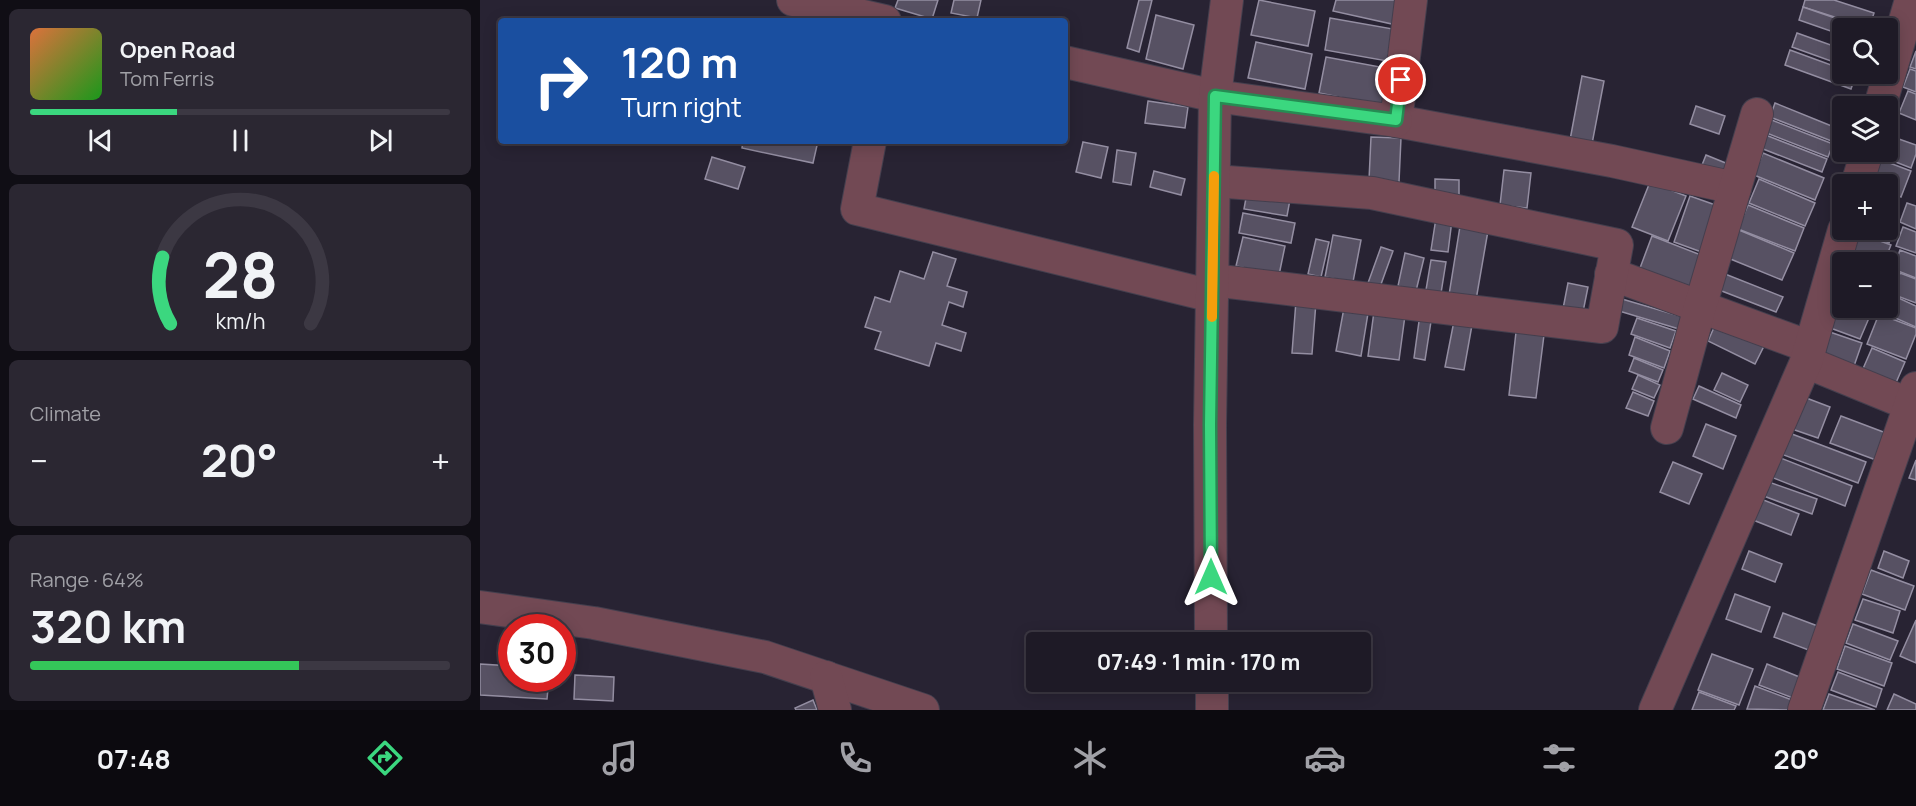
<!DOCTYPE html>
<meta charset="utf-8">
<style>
:root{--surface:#1e1a26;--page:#2b2732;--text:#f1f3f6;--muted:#a1a1a7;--line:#3c3843;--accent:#3bd77f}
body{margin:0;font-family:Manrope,sans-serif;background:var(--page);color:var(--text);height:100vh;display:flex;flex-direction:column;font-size:22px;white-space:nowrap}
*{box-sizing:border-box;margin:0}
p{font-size:20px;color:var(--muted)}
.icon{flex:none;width:33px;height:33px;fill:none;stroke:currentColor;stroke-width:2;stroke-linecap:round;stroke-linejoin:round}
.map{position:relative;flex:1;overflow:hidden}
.panel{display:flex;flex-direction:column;gap:9px;padding:9px;background:#100e15;width:480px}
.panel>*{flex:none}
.guide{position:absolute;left:18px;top:18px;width:570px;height:126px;border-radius:6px;box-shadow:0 3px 15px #0003,0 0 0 2px var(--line);background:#1a4fa0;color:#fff;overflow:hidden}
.buttons{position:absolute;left:1352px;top:18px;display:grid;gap:12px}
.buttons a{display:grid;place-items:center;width:66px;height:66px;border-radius:6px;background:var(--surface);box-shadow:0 3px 15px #0003,0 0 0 2px var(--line);font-size:30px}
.speed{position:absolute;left:18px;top:614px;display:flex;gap:12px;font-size:30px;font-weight:700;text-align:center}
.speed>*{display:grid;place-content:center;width:78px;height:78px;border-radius:50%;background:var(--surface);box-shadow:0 3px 15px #0003,0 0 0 2px var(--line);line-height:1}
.speed .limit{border:9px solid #d22;background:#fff;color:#111}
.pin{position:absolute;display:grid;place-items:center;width:51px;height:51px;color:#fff;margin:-26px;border:3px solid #fff;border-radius:50%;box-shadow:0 2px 6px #0007}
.me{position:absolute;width:66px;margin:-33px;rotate:0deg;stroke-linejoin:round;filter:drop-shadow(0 0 4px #0008)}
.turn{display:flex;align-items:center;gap:21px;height:126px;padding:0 24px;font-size:27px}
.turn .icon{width:78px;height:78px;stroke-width:2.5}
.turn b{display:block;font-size:42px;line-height:51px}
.big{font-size:45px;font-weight:700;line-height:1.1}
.panel .card{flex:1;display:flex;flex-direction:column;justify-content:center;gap:9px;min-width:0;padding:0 21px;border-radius:9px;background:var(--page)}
.panel .dial{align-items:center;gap:0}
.dial svg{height:156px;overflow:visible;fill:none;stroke:var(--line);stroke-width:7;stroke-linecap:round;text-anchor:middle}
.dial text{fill:var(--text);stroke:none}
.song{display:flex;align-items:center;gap:18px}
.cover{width:72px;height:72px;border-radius:9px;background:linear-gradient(135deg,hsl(20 70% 55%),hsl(120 70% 35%))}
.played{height:6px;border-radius:3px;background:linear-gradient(90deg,var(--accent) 35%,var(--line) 35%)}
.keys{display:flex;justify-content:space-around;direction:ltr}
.heat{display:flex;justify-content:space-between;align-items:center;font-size:33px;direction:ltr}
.charge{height:9px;border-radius:4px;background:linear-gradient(90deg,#34c759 64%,var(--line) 0)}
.trip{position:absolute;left:546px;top:632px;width:345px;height:60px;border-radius:6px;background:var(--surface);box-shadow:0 3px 15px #0003,0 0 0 2px var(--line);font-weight:700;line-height:60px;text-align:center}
.tabs{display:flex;height:96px;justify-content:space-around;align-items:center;background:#0c0a0f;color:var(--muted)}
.tabs .icon{width:42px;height:42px}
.tabs .selected{color:var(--accent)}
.tabs b{font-size:27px;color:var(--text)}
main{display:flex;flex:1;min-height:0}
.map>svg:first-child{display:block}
</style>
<main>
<section class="panel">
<div class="card">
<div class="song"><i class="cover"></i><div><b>Open Road</b><p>Tom Ferris</p></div></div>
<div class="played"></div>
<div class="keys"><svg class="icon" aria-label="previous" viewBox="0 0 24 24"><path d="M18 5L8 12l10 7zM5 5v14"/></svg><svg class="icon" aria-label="pause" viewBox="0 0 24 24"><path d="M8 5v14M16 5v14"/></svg><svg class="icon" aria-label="next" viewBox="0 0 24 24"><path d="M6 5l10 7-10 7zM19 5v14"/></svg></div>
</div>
<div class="card dial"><svg viewBox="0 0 100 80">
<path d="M14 69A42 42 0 1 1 86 69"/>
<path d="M14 69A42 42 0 0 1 10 35" stroke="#3bd77f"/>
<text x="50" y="56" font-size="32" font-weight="700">28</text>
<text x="50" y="72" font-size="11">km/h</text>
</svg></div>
<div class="card"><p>Climate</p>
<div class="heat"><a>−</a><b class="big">20°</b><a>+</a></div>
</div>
<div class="card"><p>Range · 64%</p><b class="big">320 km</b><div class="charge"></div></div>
</section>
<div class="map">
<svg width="1436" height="710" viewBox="0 0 1436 710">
<rect width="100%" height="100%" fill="#282333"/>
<g fill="#575163" stroke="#948ea2" stroke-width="1.5">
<polygon points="418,0 458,0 452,19 415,8"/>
<polygon points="474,0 501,0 497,18 471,13"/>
<polygon points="659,0 672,0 659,52 647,48"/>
<polygon points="779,0 835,11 828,46 771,35"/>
<polygon points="856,0 918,0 912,24 853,11"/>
<polygon points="1325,0 1354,0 1394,13 1389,28 1323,7"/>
<polygon points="1323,7 1384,28 1362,28 1362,35 1319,20"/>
<polygon points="676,15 714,25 703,69 666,59"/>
<polygon points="850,18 913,29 907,61 845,50"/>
<polygon points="1317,33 1362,49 1362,65 1312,47"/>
<polygon points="776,42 832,54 825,89 768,78"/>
<polygon points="1310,50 1362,69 1362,74 1376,74 1371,89 1305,65"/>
<polygon points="1436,51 1436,69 1430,67"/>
<polygon points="846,57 911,69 904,106 839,93"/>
<polygon points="1430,69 1436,71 1436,92 1423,87"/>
<polygon points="1102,76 1124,81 1112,144 1090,140"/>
<polygon points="1428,91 1436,94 1436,120 1419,113"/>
<polygon points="668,101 708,107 705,128 665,123"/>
<polygon points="1295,103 1359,129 1354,142 1290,117"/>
<polygon points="1216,106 1245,116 1239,134 1210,124"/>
<polygon points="1289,119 1353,144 1348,157 1284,132"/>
<polygon points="1283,134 1347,159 1342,172 1278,147"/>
<polygon points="891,137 921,138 919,182 889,180"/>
<polygon points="1416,138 1436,145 1436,154 1431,168 1408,159"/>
<polygon points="263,141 338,141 333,163 262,148"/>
<polygon points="603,142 628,147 621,178 596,172"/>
<polygon points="637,150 656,153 651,185 633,182"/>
<polygon points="1283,153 1344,178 1335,200 1274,175"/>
<polygon points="1226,155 1253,166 1245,186 1218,175"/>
<polygon points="1391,156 1431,171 1421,197 1407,191 1407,184 1388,184"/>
<polygon points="232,157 265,167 258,189 225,179"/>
<polygon points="1024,170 1051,173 1047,208 1020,205"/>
<polygon points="674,171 705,179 701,195 670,187"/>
<polygon points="955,179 979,180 979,195 955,195"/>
<polygon points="1279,179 1335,203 1325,226 1269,203"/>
<polygon points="1170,182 1206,196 1188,241 1152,227"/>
<polygon points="768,187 811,194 807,216 764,209"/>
<polygon points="1210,196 1244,208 1227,254 1194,242"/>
<polygon points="1407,198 1417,201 1412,216 1407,215"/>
<polygon points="1427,203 1436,206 1436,229 1420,222"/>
<polygon points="1268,205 1324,228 1315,251 1258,229"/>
<polygon points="763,213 815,223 811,243 759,233"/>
<polygon points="1407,217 1417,221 1409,243 1376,230 1407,230"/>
<polygon points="956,218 972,220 968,252 951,250"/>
<polygon points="981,220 1009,225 996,300 969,295"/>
<polygon points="1423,227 1436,232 1436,253 1416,246"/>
<polygon points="1259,230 1314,253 1302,280 1248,258"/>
<polygon points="1370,230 1411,245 1404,262 1398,262 1363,249"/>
<polygon points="853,235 881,240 873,282 845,277"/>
<polygon points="1172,236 1226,257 1210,296 1184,278 1160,268"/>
<polygon points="763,237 805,246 799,275 756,266"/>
<polygon points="836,239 849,242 841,277 828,274"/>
<polygon points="901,247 913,251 900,287 888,283"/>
<polygon points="1420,250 1436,256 1436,278 1413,269"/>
<polygon points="453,252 476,259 467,286 487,292 483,307 469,302 462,325 486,333 481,351 456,343 449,366 395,349 401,332 385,327 395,297 410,302 420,271 444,279"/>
<polygon points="925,253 944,258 936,291 918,286"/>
<polygon points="1373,254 1396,262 1369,262"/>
<polygon points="951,260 966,262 961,293 946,290"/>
<polygon points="1240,272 1303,297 1296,312 1234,288"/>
<polygon points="1420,273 1436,279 1436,303 1412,294"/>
<polygon points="1088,283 1108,287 1101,322 1081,319"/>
<polygon points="1412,295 1436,306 1436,327 1404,313"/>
<polygon points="866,297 890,301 881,356 856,351"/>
<polygon points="1142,299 1203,317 1199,329 1139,311"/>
<polygon points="816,301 836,302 832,354 812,353"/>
<polygon points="895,304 926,308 919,360 888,356"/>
<polygon points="1353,304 1389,318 1380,339 1345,326"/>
<polygon points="940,314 952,315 945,360 934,358"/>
<polygon points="1399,314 1436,328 1436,334 1426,359 1387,344"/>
<polygon points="1157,318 1196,331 1190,348 1151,334"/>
<polygon points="974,321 992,325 984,370 965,367"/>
<polygon points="1236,323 1284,346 1275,364 1228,341"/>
<polygon points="1344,330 1382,343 1374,366 1336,353"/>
<polygon points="1036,332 1064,335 1056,398 1029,395"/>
<polygon points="1155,337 1190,351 1184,368 1149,355"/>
<polygon points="1392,348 1425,362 1415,385 1382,371"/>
<polygon points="1154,358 1183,370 1178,382 1149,371"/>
<polygon points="1242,373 1268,385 1260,402 1234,390"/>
<polygon points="1158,375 1180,385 1174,398 1152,389"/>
<polygon points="1219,386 1261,405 1256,418 1213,399"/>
<polygon points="1153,392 1174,401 1168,416 1146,408"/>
<polygon points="1321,396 1350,407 1338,438 1309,428"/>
<polygon points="1361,416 1406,433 1396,460 1350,443"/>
<polygon points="1226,424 1256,436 1243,469 1213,456"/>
<polygon points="1304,431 1386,462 1378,483 1296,452"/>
<polygon points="1293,455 1372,486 1365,506 1286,475"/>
<polygon points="1436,460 1436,480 1429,478"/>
<polygon points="1193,462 1222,474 1209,504 1180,492"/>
<polygon points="1286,481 1337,499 1332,514 1281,495"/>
<polygon points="1281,499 1319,514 1311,535 1273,520"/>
<polygon points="1269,551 1302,564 1295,582 1262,569"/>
<polygon points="1404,551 1429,561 1423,578 1398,568"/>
<polygon points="1391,570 1434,586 1425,610 1382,594"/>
<polygon points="1255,594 1290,607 1281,632 1246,619"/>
<polygon points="1383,599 1420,611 1413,633 1375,620"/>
<polygon points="1303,613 1343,628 1334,652 1294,637"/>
<polygon points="1436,620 1436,663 1420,656"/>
<polygon points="1373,624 1418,641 1410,660 1366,643"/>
<polygon points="1365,646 1412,663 1404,686 1357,669"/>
<polygon points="1232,654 1273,669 1259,705 1218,690"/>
<polygon points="0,664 32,666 32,678 69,678 67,699 0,695"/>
<polygon points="1287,664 1322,678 1313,698 1279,685"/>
<polygon points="1358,672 1402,689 1396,707 1351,690"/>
<polygon points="95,675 134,677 133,701 94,699"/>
<polygon points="1275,686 1312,700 1308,710 1267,709"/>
<polygon points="1219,692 1256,706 1254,710 1212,710"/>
<polygon points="1349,694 1395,710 1343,710"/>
<polygon points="1414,694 1436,704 1436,710 1407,710"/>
<polygon points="333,700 337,710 316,710 315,708"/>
</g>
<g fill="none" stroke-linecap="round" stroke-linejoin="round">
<g stroke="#443f4e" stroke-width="34">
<g id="minor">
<polyline points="313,0 405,21"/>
<polyline points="931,0 916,121 1132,161 1255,188"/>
<polyline points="585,62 735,96 916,121"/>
<polyline points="1400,106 1431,0"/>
<polyline points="390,141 377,209 732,296"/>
<polyline points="1377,184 1387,152"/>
<polyline points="1131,274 1330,347"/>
<polyline points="732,280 1122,327 1137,245 892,193 734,181"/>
<polyline points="1326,362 1436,407"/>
<polyline points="1187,428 1220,307 1277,114"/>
<polyline points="0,607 114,623 285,657 443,710"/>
<polyline points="731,642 730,425 735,96 747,0"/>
<polyline points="346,677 355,710"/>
<polyline points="732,681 732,710"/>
<polyline points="1175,710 1326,362 1364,230"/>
<polyline points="1324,710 1436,388"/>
</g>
</g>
<use href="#minor" stroke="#724954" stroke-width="32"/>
</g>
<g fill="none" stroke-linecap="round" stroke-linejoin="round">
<g stroke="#268c53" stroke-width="15">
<polyline id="route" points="731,577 730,425 735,96 916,120 921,80"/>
</g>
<use href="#route" stroke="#3bd77f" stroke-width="10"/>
<polyline stroke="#f59e0b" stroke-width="10" points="732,317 734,176"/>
</g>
</svg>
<div class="buttons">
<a><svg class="icon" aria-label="search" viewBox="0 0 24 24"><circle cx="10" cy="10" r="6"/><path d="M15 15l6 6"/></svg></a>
<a><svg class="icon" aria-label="layers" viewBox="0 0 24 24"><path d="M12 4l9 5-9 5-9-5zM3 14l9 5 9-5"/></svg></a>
<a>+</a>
<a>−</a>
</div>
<div class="speed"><div class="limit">30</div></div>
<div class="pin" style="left:921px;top:80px;background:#d93025"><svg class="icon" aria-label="arrive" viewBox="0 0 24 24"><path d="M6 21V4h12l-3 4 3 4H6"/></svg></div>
<svg class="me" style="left:731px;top:577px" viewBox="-20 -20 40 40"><path d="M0-17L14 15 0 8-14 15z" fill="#3bd77f" stroke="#fff" stroke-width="4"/></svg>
<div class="trip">07:49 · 1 min · 170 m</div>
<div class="guide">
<div class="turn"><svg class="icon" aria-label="right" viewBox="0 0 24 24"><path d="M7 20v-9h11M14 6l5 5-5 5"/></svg><div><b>120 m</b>Turn right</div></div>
</div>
</div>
</main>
<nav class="tabs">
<b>07:48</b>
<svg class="icon selected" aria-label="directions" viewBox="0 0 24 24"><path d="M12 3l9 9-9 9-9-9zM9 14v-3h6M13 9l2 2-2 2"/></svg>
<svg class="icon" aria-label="music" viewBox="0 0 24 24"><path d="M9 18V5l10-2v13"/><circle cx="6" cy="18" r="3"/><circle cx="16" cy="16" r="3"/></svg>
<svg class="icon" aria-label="phone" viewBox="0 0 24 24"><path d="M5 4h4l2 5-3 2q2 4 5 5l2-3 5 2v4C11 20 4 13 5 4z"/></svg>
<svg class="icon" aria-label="climate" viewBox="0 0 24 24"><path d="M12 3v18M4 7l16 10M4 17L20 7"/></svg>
<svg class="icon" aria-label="car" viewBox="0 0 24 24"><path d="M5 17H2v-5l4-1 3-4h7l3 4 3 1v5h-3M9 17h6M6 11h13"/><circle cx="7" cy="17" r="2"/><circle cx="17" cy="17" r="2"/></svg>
<svg class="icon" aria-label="filters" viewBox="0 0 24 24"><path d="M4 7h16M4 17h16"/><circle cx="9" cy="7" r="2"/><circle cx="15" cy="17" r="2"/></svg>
<b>20°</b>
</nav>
